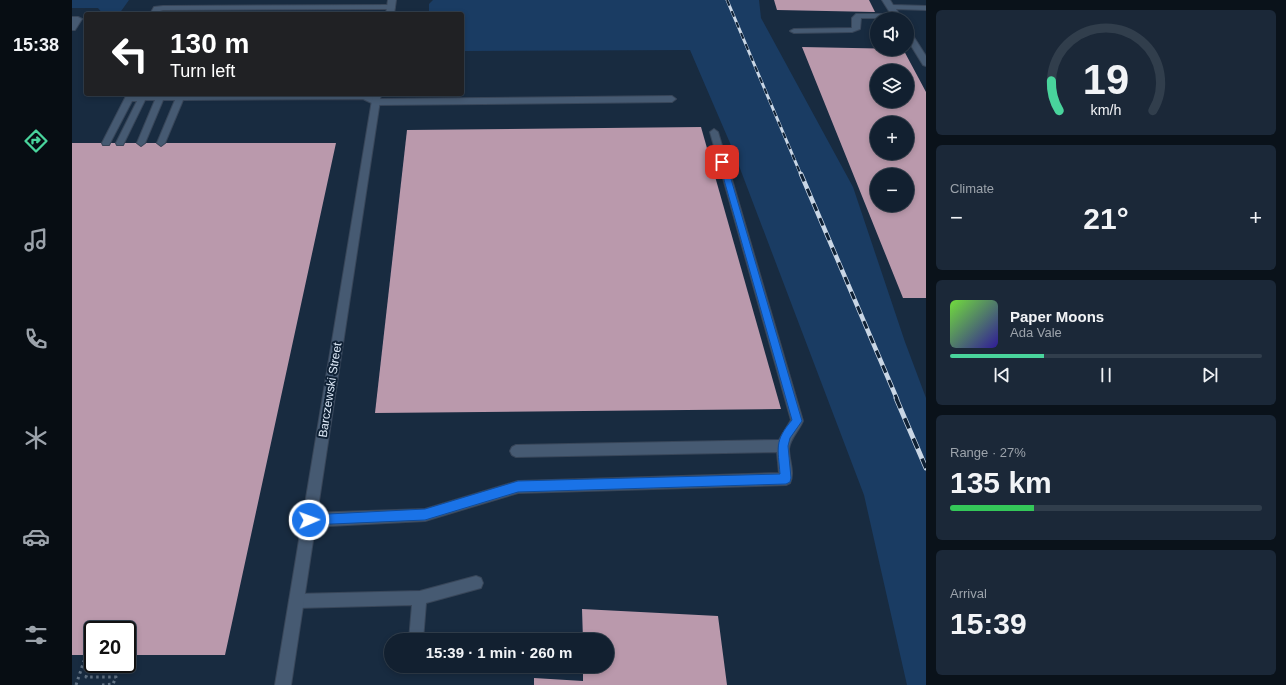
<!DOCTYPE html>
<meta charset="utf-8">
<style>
:root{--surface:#122030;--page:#1b2838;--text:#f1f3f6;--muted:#9ca3ab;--line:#313e4c;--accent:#49d49c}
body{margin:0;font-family:Arial,sans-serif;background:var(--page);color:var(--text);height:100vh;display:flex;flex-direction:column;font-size:15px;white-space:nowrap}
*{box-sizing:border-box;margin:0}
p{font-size:13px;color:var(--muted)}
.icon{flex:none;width:22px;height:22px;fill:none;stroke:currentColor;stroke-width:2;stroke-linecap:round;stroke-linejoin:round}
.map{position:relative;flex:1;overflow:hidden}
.panel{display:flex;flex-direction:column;gap:10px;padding:10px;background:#0a121a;width:360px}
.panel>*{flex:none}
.guide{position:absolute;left:12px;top:12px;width:380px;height:84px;border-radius:4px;box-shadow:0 2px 6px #0003,0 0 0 1px var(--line);background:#202124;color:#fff;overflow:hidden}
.tools{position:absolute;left:798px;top:12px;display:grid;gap:8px}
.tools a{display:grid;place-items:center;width:44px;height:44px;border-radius:50%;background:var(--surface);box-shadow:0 2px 6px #0003,0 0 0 1px var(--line);font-size:20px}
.speed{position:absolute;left:12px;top:621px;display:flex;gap:8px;font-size:20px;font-weight:700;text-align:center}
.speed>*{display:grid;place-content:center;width:52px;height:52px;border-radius:50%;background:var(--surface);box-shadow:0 2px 6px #0003,0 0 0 1px var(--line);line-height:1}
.speed .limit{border:2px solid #111;border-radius:6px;background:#fff;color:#111}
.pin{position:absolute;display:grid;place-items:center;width:34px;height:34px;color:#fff;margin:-17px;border-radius:8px;box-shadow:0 2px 6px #0006}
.me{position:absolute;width:44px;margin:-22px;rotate:88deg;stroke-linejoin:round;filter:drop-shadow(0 0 3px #0008)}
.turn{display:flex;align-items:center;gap:14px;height:84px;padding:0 20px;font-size:18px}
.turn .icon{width:52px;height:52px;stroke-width:2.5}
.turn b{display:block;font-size:28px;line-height:34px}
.big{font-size:30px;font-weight:800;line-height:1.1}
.panel .card{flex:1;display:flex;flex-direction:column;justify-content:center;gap:6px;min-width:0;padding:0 14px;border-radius:6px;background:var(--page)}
.panel .dial{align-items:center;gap:0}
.dial svg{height:104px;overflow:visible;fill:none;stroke:var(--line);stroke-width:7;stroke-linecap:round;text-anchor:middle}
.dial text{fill:var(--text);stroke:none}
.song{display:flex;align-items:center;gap:12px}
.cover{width:48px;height:48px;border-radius:6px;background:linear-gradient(135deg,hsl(100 70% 55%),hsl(250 70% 35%))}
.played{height:4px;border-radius:2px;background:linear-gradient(90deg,var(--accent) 30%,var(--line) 30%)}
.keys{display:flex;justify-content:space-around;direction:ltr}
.heat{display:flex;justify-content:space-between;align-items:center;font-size:22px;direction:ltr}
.charge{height:6px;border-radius:3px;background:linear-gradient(90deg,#34c759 27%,var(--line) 0)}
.trip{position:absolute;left:312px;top:633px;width:230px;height:40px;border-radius:20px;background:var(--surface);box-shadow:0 2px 6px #0003,0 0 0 1px var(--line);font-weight:800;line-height:40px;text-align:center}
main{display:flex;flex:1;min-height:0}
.dock{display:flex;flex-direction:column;width:72px;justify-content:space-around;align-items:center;background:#070d13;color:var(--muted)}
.dock .icon{width:28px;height:28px}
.dock .on{color:var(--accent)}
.dock b{font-size:18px;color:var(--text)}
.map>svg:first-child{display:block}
</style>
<main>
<nav class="dock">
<b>15:38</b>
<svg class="icon on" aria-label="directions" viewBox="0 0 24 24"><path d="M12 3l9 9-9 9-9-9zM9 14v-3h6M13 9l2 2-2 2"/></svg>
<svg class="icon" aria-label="music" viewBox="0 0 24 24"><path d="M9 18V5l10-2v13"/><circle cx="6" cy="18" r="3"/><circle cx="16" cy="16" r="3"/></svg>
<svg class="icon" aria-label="phone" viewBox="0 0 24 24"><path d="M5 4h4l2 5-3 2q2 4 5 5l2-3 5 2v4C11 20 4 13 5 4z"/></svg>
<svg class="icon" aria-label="climate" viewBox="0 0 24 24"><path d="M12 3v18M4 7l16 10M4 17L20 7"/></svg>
<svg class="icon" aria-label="car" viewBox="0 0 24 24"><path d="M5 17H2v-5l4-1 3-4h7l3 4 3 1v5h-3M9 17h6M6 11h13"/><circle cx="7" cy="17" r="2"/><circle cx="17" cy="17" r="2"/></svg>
<svg class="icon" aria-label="filters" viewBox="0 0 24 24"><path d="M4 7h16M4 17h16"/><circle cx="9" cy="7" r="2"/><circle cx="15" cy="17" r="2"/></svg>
</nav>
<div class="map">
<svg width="854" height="685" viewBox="0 0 854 685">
<rect width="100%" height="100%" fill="#182b40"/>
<g fill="#1a3c63">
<polygon points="0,0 57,0 47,14 31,14 26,8 0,8"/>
<polygon points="361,0 687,0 689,18 781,187 833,342 854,398 854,685 835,685 792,495 661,150 618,50 390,51 390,14 357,14 357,4"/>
</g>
<g fill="#ba99ac" fill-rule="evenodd">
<polygon points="702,0 797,0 803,12 705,10"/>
<path d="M730 47 831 49 854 92V298H831ZM805 71H835V101H805ZM805 123H835V153H805ZM805 175H835V205H805Z"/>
<polygon points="629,127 709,409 303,413 335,130"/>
<polygon points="0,143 264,143 153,655 55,655 55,630 21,630 21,655 0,655"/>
<polygon points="510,609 646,616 655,685 462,685 462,678 511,681 511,666 535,666 535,640 511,640"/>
</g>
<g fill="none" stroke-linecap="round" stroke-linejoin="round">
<g stroke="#384659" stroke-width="2">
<g id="lane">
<polygon points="319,5 323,7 322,9 91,10 88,11 86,14 78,14 82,7 91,6"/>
<polygon points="784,14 825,14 829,16 825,18 789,18 788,29 780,32 722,33 718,31 722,29 780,28 780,18"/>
<polygon points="0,17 6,17 10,19 3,30 0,30"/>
<polygon points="108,94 294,94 305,99 600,96 604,99 600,102 304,105 291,99 111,100 93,143 89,146 85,143 103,100 91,100 73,143 69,146 65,143 83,100 73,100 51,145 45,145 44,143 65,101 60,101 37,145 31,145 30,143 54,96"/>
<path d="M642 129 646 132 731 421C727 431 718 438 717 449 717 460 723 473 718 483L714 485 446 493 353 521 237 527 232 525 230 520 232 515 237 513 353 509 446 481 707 473 705 452 444 457 440 455 438 451 440 447 444 445 707 440 719 420 638 132Z"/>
<polygon points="404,576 409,578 411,583 409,588 354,603 351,640 337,640 340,605 224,608 219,606 217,601 219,596 224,594 348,591"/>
</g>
</g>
<g stroke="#384659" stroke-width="2">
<g id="street">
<polygon points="316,0 324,0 322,14 314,14"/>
<polygon points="810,0 818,0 821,5 854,6 854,10 824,9 830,19 822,19"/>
<polygon points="835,31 838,31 854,56 854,66 851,65 835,39"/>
<polygon points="301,94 309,94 219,685 203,685"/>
</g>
</g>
<g stroke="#617284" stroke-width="3" stroke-dasharray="2.5 3.5" stroke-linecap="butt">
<polyline points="14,655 12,661 21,661"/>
<polyline points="4,685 12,661"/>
<polyline points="30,685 41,684 44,677 14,677 17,668 45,669 46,664"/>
</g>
<use href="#lane" fill="#465a72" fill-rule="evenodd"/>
<use href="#street" fill="#465a72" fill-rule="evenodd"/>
<g stroke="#c9d6e5" stroke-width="3">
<polyline id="rail-far2" points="655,0 729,175"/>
</g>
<g stroke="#c9d6e5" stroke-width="4.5">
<polyline id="rail-far1" points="729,174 825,399"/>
</g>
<g stroke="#c9d6e5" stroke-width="5">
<polyline id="rail" points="824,398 854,468"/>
</g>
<use href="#rail-far2" stroke="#0f2135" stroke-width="2" stroke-dasharray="6" stroke-linecap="butt"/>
<use href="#rail-far1" stroke="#0f2135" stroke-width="3" stroke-dasharray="8" stroke-linecap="butt"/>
<use href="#rail" stroke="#0f2135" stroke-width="3.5" stroke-dasharray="11" stroke-linecap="butt"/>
</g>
<path fill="#1a73e8" stroke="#114b97" d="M648 160H653L654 162 730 421 718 438 716 446 719 478 718 482 714 484 446 492 353 520 237 525 233 524 232 520 233 516 237 515 353 509 446 481 708 474C706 448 702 441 720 420L647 162Z"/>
<g text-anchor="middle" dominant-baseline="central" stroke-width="4" stroke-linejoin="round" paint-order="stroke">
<g font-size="12" fill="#dfebf9" stroke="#0f2135">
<text transform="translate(258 390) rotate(-81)">Barczewski Street</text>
</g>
</g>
</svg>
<div class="tools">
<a><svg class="icon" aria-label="sound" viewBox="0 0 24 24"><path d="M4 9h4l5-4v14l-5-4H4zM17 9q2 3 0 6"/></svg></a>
<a><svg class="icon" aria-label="layers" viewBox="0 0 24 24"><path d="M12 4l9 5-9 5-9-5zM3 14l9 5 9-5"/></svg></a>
<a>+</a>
<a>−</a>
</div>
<div class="speed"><div class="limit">20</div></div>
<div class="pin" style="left:650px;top:162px;background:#d93025"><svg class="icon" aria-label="arrive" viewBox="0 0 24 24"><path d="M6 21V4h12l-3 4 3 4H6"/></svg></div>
<svg class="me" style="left:237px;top:520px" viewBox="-20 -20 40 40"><circle r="17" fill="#1a73e8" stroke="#fff" stroke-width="3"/><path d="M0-11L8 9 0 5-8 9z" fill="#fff"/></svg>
<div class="trip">15:39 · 1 min · 260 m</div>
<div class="guide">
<div class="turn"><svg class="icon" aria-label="left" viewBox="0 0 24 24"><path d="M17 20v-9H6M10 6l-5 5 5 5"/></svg><div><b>130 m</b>Turn left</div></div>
</div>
</div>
<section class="panel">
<div class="card dial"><svg viewBox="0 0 100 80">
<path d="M14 69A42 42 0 1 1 86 69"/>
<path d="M14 69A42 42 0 0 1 8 46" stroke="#49d49c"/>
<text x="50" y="56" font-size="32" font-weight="700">19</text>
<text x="50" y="72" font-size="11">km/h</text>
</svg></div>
<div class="card"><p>Climate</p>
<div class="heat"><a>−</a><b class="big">21°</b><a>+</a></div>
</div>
<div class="card">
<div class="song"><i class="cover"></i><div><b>Paper Moons</b><p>Ada Vale</p></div></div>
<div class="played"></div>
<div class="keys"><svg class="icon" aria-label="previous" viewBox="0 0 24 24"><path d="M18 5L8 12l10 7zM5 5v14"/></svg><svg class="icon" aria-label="pause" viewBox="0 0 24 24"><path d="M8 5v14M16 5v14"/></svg><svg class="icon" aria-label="next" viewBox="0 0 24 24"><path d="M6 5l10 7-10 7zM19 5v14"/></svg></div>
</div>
<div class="card"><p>Range · 27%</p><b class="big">135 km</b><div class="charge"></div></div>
<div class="card"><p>Arrival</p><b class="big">15:39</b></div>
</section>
</main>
